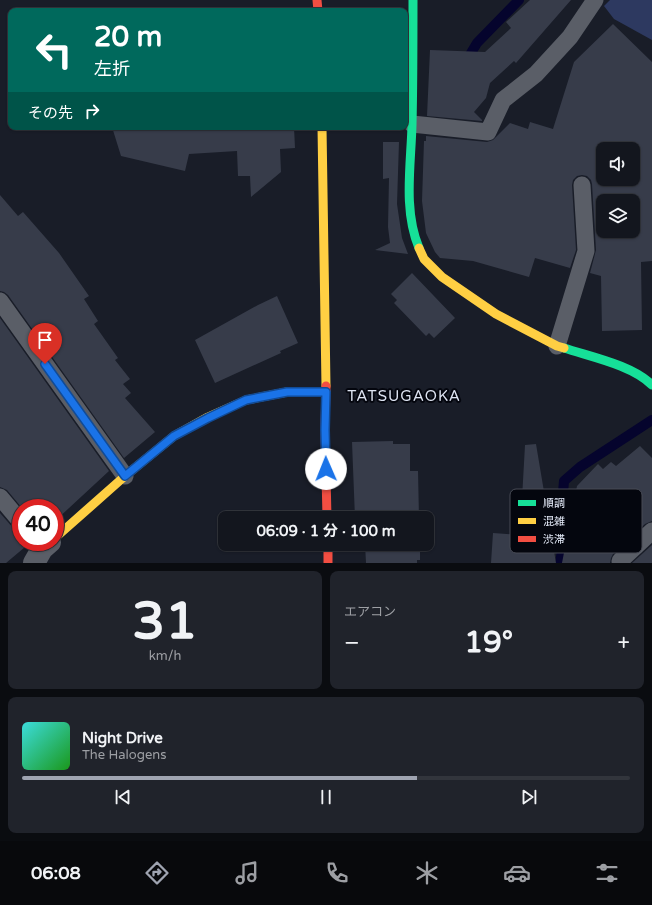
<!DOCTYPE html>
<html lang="ja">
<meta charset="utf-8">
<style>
:root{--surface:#13161e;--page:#20232b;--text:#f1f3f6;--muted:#9d9fa4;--line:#32353c;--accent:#9fa4b1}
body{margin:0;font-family:"Varela Round","Noto Sans JP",sans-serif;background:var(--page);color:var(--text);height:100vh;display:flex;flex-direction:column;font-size:15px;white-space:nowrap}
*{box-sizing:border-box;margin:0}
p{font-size:13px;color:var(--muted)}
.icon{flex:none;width:22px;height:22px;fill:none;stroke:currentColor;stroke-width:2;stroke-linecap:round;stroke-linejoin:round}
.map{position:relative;height:563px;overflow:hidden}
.drawer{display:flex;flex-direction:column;gap:8px;padding:8px;background:#0a0c10;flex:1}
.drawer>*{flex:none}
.guide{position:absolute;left:8px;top:8px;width:400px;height:122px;border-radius:8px;box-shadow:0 1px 3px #0004,0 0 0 1px var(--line);background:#00695c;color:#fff;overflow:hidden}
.controls{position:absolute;left:596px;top:142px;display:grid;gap:8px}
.controls a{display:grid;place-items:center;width:44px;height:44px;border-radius:8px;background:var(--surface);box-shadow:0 1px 3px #0004,0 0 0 1px var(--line);font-size:20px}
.speed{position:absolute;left:12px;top:499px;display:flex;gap:8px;font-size:20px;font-weight:700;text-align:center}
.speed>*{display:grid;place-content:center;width:52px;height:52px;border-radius:50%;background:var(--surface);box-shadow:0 1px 3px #0004,0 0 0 1px var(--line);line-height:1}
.speed .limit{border:6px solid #d22;background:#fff;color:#111}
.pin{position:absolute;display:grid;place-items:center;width:34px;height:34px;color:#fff;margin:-41px -17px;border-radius:50% 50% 50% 0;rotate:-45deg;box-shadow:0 0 4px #0007}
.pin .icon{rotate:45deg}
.me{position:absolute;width:44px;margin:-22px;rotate:359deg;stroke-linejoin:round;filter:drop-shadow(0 0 3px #0008)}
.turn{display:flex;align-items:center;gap:14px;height:84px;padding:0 20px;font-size:18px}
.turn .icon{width:52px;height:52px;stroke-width:2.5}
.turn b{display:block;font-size:28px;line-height:34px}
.then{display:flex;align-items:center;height:38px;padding:0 20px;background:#0003;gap:8px;font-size:15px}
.big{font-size:30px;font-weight:700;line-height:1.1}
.drawer .card{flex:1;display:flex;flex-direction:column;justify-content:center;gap:6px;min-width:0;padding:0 14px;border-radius:8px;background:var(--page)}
.drawer .dial{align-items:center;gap:0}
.dial b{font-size:52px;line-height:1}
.song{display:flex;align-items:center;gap:12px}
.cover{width:48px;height:48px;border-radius:6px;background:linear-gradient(135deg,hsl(180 70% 55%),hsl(120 70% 35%))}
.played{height:4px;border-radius:2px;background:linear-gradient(90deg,var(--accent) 65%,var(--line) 65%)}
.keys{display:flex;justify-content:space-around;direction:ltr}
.heat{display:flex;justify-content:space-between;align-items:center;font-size:22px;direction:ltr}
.drawer .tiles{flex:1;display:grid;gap:8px;grid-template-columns:1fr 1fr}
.card:last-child{grid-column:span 2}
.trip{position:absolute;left:218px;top:511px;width:216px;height:40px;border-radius:8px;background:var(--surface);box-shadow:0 1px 3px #0004,0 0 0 1px var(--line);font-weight:700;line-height:40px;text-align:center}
.dock{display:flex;height:64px;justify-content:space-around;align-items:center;background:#08090c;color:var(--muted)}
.dock .icon{width:28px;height:28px}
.dock .active{color:var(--accent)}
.dock b{font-size:18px;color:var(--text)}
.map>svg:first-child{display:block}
</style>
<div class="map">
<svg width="652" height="563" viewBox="0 0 652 563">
<rect width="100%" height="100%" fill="#191d28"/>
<polygon fill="#2d3960" points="610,0 652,0 652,40 614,19 604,6"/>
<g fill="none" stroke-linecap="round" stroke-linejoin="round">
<g stroke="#05042d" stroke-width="10">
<polyline points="465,63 477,43 519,0"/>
<polyline points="560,563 562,551 563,493 564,481 580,467 652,420"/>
</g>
</g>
<g fill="#373c4a" fill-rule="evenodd">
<polygon points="530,0 571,0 516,63 514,61 490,83 486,98 474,112 482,120 482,121 427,116 430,50 485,52 511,28 506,22"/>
<path d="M613 24 652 62V261L641 262 642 330 602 331 601 276 590 273 596 250 592 184 591 180 587 176 582 175 577 176 573 180 572 185 576 250 570 268 535 258 529 277 473 261 440 258 435 252 426 233 422 201 424 141H426V136L487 142 493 140 510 123 528 129 530 122 553 129 574 62ZM603 149H633V179H603ZM603 201H633V231H603Z"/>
<polygon points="112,127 294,127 295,148 280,149 281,172 251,197 250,176 238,176 237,151 189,154 185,171 121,156"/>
<polygon points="383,142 399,142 397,204 402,238 408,254 375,250 390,243 388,227 389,178 383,179"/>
<polygon points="0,195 18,216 23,212 59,253 89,296 84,299 98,321 94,324 118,358 115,360 130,379 123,384 131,393 125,398 155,432 124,458 8,295 4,292 0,291"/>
<polygon points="412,273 455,318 434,338 429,333 426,336 394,303 397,300 391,294"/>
<polygon points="277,296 298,343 280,351 281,353 215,383 195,340 258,305"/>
<polygon points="0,318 109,471 55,521 55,508 22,508 7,490 0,487"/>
<polygon points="393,441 393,444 410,444 410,471 418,471 419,518 355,518 352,442"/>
<polygon points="536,444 556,563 491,563 493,533 520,535 525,445"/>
<polygon points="640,446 652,458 652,521 645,524 613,554 611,558 610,563 562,563 577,486 598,464 603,469 611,462 616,466"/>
<polygon points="0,513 14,529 21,532 21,542 31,542 6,563 0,563"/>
<polygon points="365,544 420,544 420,560 417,560 417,563 366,563"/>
<polygon points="652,545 652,563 632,563"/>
</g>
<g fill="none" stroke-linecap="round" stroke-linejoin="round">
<g stroke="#5a5e67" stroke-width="17">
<polyline points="412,124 488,132 503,100 536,74 570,37 595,0"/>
<polyline points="0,301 125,476"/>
<polyline points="557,346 586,251 582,185"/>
<polyline points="0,497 21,522"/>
<polyline points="620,561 652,531"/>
</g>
<polyline stroke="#5a5e67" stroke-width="22" points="34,563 42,549 50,542"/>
<g stroke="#16e098" stroke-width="9">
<path d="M413 0C413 42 413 83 412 125 411 165 403 210 419 248"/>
<path d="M564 348C591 357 632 365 652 385"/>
</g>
<g stroke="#ffcf43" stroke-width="9">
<polyline points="322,127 326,386"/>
<polyline points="419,248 424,259 442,277 496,314 557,346 564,348"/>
<polyline points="55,538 125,476 174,436 208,417 246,400 287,392 326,392"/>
</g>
<g stroke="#f24e42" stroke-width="9">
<polyline points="317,0 318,11"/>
<polyline points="326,386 325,430 327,518"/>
<polyline points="328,544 328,563"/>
</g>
</g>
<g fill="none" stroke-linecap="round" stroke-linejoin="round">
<g stroke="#114b97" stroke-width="10">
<polyline id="route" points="45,364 125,476 174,436 208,418 246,400 287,392 326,392 325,430 326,469"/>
</g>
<use href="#route" stroke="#1a73e8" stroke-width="7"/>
</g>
<g text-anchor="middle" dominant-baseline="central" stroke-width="4" stroke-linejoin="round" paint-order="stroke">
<g font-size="15" letter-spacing="1" fill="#dee4f2" stroke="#04060e">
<text x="404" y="396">TATSUGAOKA</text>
</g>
</g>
<rect x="510" y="489" width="132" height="64" rx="6" fill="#04060e" stroke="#484b55" stroke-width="1"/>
<rect x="518" y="500" width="18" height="6" fill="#16e098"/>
<rect x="518" y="518" width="18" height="6" fill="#ffcf43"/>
<rect x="518" y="536" width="18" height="6" fill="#f24e42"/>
<g font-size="11" fill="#e7edfb">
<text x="543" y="507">順調</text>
<text x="543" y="525">混雑</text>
<text x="543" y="543">渋滞</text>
</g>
</svg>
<div class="controls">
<a><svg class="icon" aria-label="sound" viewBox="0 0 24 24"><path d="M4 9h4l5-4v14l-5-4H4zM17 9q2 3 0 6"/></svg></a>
<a><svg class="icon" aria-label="layers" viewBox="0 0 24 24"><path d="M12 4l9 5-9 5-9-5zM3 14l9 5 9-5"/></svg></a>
</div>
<div class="speed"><div class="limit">40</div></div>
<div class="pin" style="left:45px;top:364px;background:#d93025"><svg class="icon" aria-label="arrive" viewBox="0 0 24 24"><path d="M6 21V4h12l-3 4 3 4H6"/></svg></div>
<svg class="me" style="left:326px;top:469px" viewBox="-20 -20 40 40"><circle r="19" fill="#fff"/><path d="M0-13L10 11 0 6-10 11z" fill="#1a73e8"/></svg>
<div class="trip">06:09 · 1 分 · 100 m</div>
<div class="guide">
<div class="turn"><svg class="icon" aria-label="left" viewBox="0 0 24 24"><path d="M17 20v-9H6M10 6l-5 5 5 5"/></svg><div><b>20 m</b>左折</div></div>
<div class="then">その先<svg class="icon" aria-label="right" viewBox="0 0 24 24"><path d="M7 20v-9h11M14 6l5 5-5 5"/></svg></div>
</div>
</div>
<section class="drawer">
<div class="tiles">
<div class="card dial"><b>31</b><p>km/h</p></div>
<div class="card"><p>エアコン</p>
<div class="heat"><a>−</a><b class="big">19°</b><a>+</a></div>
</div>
<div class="card">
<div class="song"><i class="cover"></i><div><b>Night Drive</b><p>The Halogens</p></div></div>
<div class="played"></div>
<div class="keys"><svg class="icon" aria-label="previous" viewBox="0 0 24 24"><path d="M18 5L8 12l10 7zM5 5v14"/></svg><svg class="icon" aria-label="pause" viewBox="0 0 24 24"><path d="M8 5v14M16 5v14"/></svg><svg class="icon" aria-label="next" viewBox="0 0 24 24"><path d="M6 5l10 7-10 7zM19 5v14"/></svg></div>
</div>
</div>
</section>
<nav class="dock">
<b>06:08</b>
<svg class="icon active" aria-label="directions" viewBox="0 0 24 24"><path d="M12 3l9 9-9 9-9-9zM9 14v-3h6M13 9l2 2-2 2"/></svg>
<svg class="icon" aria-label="music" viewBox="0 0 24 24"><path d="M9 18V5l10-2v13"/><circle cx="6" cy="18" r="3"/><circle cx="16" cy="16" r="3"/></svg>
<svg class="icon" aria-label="phone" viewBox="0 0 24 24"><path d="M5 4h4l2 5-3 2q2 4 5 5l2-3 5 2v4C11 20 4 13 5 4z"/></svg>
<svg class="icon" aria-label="climate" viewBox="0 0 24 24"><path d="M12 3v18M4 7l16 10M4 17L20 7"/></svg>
<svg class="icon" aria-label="car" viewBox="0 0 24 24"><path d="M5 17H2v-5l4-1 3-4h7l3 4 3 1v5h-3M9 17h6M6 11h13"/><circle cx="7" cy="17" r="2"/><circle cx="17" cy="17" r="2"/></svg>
<svg class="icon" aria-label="filters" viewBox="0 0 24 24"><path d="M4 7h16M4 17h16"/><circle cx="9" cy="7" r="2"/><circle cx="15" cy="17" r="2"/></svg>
</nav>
